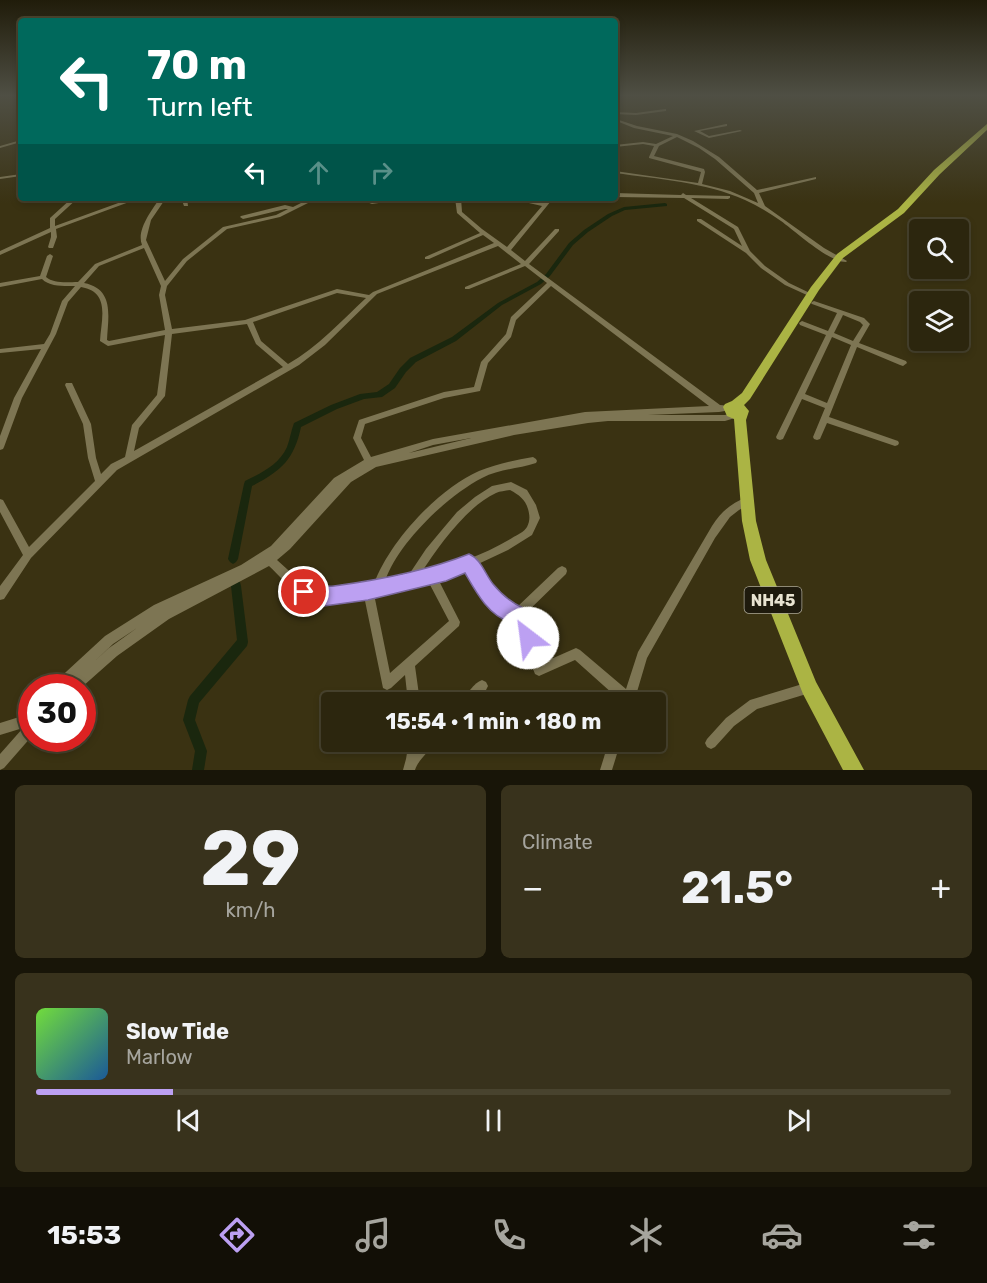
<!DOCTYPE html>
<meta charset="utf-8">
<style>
:root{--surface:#2c260e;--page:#38321c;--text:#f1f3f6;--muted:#a6a59e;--line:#48432e;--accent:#bca0f2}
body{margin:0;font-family:Rubik,sans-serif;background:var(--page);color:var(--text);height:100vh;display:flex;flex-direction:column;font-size:22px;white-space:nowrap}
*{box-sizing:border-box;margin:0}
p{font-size:20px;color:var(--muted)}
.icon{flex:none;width:33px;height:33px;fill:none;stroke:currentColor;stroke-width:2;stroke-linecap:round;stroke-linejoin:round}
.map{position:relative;height:770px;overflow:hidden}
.sheet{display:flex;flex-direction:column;gap:15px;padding:15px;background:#181508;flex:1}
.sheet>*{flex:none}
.hud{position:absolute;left:18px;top:18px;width:600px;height:183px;border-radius:6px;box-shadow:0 3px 9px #0003,0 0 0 2px var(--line);background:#00695c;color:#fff;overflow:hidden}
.buttons{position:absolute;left:909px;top:219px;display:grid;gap:12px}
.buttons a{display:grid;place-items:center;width:60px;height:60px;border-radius:6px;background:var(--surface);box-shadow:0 3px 9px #0003,0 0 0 2px var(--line);font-size:30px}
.speed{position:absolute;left:18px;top:674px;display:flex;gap:12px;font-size:30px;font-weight:700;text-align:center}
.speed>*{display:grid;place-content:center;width:78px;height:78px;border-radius:50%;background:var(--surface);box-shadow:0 3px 9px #0003,0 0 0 2px var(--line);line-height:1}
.speed .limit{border:9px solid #d22;background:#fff;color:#111}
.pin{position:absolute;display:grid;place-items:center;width:51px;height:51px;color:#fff;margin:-26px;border:3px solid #fff;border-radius:50%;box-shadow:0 2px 6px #0007}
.me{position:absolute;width:66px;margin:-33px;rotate:330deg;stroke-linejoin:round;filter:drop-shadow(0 0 4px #0008)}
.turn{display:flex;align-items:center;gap:21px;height:126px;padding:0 30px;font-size:27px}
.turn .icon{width:78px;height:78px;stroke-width:2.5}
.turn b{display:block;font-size:42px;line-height:51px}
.lanes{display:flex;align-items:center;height:57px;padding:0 30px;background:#0003;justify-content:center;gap:30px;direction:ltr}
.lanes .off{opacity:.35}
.big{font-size:45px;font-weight:700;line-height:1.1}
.sheet .widget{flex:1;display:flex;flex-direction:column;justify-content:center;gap:9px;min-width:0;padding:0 21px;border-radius:9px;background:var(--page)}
.sheet .dial{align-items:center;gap:0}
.dial b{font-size:78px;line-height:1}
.song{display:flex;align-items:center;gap:18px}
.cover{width:72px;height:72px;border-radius:9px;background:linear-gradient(135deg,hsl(100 70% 55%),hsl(210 70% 35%))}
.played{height:6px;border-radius:3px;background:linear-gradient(90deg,var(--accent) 15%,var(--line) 15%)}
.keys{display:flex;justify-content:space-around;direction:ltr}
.heat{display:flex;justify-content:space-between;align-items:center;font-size:33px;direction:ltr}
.sheet .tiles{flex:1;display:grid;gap:15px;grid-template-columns:1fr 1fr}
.widget:last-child{grid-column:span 2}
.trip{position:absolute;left:321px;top:692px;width:345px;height:60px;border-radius:6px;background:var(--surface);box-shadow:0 3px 9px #0003,0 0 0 2px var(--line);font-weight:700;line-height:60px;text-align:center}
.dock{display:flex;height:96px;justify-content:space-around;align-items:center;background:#120f06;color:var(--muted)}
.dock .icon{width:42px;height:42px}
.dock .selected{color:var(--accent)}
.dock b{font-size:27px;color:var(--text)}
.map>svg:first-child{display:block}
</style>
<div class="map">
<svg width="987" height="770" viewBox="0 0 987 770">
<rect width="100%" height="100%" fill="#3a3212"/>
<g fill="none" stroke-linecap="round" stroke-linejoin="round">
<g fill="#1a270e" fill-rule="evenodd">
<path d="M665 203 667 204V206L625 210 612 216 588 232 573 245 550 276 541 284 502 305 456 341 416 362 406 372 395 388 382 397 364 399 337 409 301 427C294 460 281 471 252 486L238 559 236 562 233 564 230 562 228 559 244 484 245 481C261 473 279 465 287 447 290 439 291 431 294 423L331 405 360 394 377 392 389 384 400 368 410 358 452 337 498 303 537 282 546 274 569 243 584 230 608 214 624 207Z"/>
<polygon points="236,581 240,582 241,586 248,642 247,646 199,703 195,720 207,751 204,770 192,770 195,751 183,720 188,700 190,696 237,640 231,586 232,582"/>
</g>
<g fill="#7d7553" fill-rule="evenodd">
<polygon points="20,104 21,104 21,110 19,109"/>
<polygon points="665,109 666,109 666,111 636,115 615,114 615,112 636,113"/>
<path d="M619 120 637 126 677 134 693 141 719 157 757 190 816 177V179L759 193 765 206 824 248 847 261 846 262C829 262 796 232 781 221 770 213 758 206 745 200 705 182 658 179 615 173V171L698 183 701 172 649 158V157L654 146 643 144 615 147V145L643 142 656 144 673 136 634 128 619 122ZM677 137 699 148 715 159 754 193 758 203 730 191 702 184 705 172 704 169 654 156 659 146Z"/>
<polygon points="726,124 727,124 727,126 700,131 709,136 740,130 742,131 709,138 694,131"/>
<polygon points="21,140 21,142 0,148 0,146"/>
<polygon points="21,174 21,176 0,179 0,177"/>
<polygon points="615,193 681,195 683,193 686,195 730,196 730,198 728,199 691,198 738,227 750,251 765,266 789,283 814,295 811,297 809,296 785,285 761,268 746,253 697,221 697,219 701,219 742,246 734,229 684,198 615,197"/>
<polygon points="72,198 78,198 55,219 55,226 132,198 140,198 56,229 57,237 53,248 49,248 48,247 51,237 51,232 0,255 0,251 50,228 50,218"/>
<path d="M160 198H166L151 220 146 240 165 281 183 259 223 227 276 215 288 209H285L243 219 240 217 241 216 285 205 293 207 311 198H318L280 217 227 229 187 261 167 286 165 295 172 329 245 320 337 289 369 295 373 292 494 243 483 235 429 259H425V257L480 233 457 213 455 198H461L462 212 482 229 507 247 542 206 507 198H518L544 203 548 198H584L581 200 551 201 511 250 525 261 555 229H559V231L529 264 720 405 731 406 732 408 731 410 719 412 648 415H725L735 412 738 413 739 415 738 417 725 421H608L588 423 514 435 376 467 351 482 290 549 277 560 308 588C325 595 356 588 374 584 389 542 438 489 479 471 496 464 515 460 533 457L536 459 537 461 536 463C518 469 499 469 482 478 447 496 398 543 385 581L408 576 426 549 441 531 457 512 475 497 492 486 511 482 527 490 536 505 540 518 532 535 508 550 476 565C486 582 497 600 516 608L558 568 562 566 566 568 567 571 566 574 523 616 542 663 576 648 580 650 626 689 638 652 712 526C721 512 731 503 747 497L750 498 752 501 750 504 739 510 730 517 715 538 647 658 634 702H622L575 660 539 676 535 674 513 618C490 608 479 589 467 569L438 579 460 622 459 626 415 666 420 702H408L405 675 391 688 387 690 383 688 364 596C344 599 318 608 300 595 288 587 279 575 269 566L169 619 117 656 82 687H67L68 686 66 687H52L54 683 105 636 154 605 241 565 271 546 334 478 364 460 353 438 359 420 444 392 474 387 481 362 506 334 511 317 547 283 525 266 469 289H465V287L521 264 498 246 377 294 325 345 299 365 117 470 31 558 4 599 0 600V586L23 555 0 512V499L3 500 29 547 95 481 88 458 83 424 65 385 66 383H72L91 424 96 458 101 474 111 464 125 457 132 425 157 395 165 335 108 346 100 341C101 320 111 292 81 287L68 302 56 334 22 398 4 447 3 449 0 450V436L14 398 41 349 0 353V349L44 344 50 334 62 301 75 286C64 286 50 287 42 279L0 287V283L40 276 47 256 50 254 53 256 46 277C54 284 68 282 78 282L95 264 142 245C136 230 152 210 160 198ZM144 248 161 286 159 295 165 330 109 341 107 340C108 317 115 289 84 283L99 266ZM551 286 709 406 585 412 433 439 371 457 361 438 365 424 444 398 480 391 488 363 511 337 516 320ZM337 293 366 298C341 321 318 347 288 364L261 341 253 322ZM247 324 256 344 283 367 134 451 139 428 165 396 172 334ZM471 438 409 453 433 445ZM510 490C519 495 525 499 528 509 530 516 530 521 527 527 524 532 517 535 512 538 484 555 452 566 421 573 438 547 467 506 496 493 500 491 505 491 510 490ZM428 581 449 621 390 673 374 594ZM137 628 109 648 96 660 113 644Z"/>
<polygon points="181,198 187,198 188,206 184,206"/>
<polygon points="356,198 364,198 372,200 389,198 402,198 399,200 372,204"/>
<path d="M814 301 864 318 870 324 859 343 906 361 907 363 903 366 900 365 857 347 829 417 898 441 899 443 898 445 895 446 827 423 820 439 817 440 814 439 813 437 825 408 802 399 783 439 780 440 777 439 776 437 826 335 800 325 799 323 802 321 828 331 837 313 812 304 811 303 812 302ZM843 315 860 322 863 325 853 341 834 333ZM832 337 851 345 827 403 805 394Z"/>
<path d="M482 680 486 682 488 686 486 690 476 702H463C466 694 474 683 482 680Z"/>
<polygon points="809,682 813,684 815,688 813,692 757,709 734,726 715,747 711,749 707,747 705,743 707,739 726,718 750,700"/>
<polygon points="32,713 32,736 4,768 0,770 0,754 23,728 0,735 0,723"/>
<path d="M409 741H435C430 752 419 758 415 770H403L406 759Z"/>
<polygon points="609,741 621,741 612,770 600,770"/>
</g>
<polygon fill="#abb444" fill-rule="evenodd" points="987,124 987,130 940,174 904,213 843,258 819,290 750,399 744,405 749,411 746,420 756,521 766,560 816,682 864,770 843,770 803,694 750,560 742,521 734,419 727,416 723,407 725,404 732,401 742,393 811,287 837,254 898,209 934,170"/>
</g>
<linearGradient id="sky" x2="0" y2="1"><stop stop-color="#201c0a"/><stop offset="0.47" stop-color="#4f4f44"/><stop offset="1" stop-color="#4f4f44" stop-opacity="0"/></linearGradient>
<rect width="987" height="203" fill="url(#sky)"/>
<path fill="#bca0f2" stroke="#7a689d" stroke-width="1.5" d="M469 554C481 559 485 574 493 584 502 595 510 602 523 608L538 638 535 645 528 648 521 645 510 622C488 615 476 592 465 573L446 581 368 600 324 606 298 599 295 592 298 586C309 581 321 588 334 586 379 580 426 571 469 554Z"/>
<g text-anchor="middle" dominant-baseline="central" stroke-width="6" stroke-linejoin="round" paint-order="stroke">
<rect fill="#1e1a0d" stroke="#aba796" stroke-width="1.5" x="744.5" y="587" width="57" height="26" rx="4.5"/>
<g font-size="16" font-weight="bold" fill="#e8e3d1">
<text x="773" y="600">NH45</text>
</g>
</g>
</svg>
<div class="buttons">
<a><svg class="icon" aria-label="search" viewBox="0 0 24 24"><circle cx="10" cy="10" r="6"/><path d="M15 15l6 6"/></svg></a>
<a><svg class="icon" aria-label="layers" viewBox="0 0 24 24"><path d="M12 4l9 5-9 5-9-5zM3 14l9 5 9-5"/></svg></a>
</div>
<div class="speed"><div class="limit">30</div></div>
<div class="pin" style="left:304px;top:592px;background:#d93025"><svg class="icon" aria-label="arrive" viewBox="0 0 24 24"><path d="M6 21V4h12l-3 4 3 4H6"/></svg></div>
<svg class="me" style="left:528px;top:638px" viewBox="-20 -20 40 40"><circle r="19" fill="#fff"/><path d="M0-13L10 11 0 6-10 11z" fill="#bca0f2"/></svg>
<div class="trip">15:54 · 1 min · 180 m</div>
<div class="hud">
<div class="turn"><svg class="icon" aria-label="left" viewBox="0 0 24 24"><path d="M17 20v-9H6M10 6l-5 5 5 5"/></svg><div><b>70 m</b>Turn left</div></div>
<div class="lanes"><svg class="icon" aria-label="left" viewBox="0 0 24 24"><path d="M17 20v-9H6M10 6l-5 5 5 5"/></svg><svg class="icon off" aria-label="ahead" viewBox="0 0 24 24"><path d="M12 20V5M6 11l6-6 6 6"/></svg><svg class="icon off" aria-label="right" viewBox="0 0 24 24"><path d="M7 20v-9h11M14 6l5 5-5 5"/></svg></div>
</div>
</div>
<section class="sheet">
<div class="tiles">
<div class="widget dial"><b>29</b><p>km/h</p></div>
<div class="widget"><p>Climate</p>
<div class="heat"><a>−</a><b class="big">21.5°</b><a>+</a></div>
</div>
<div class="widget">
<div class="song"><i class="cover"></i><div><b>Slow Tide</b><p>Marlow</p></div></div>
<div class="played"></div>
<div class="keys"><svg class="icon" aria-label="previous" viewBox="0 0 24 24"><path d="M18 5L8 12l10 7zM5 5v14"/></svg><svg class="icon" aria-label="pause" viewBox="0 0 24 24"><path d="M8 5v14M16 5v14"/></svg><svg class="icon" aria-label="next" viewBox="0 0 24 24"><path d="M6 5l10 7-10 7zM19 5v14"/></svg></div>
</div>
</div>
</section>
<nav class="dock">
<b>15:53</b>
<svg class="icon selected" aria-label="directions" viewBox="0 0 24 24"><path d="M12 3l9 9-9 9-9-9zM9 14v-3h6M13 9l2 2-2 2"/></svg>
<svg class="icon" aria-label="music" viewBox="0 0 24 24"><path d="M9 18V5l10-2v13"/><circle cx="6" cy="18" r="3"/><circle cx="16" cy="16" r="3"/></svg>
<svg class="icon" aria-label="phone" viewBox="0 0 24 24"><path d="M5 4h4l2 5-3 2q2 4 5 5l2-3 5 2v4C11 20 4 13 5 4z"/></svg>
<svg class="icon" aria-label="climate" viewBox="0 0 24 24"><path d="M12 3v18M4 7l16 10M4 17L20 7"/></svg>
<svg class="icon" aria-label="car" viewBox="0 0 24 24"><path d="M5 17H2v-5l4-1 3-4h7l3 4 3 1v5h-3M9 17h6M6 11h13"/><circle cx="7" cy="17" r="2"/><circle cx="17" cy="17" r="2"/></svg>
<svg class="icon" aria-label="filters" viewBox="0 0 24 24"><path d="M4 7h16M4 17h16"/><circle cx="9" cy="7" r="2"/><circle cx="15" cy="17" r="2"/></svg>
</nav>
